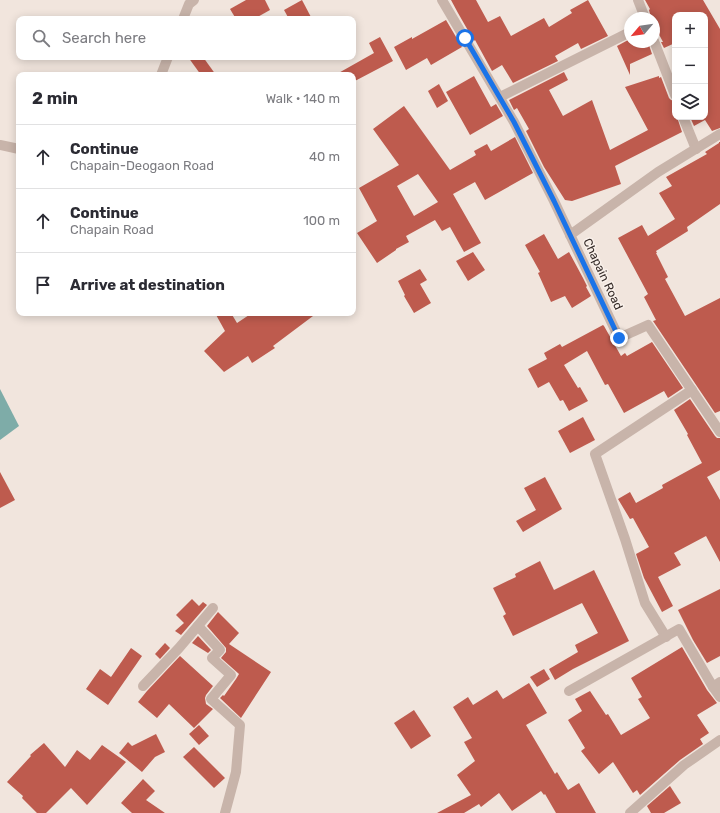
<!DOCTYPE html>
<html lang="en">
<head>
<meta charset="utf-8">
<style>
  body { margin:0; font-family:Rubik,sans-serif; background:#f2f2f3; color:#2b2b33 }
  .controls { position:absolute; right:12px; top:12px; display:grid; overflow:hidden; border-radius:8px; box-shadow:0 2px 10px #0003 }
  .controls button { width:36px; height:36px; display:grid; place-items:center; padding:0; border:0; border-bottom:1px solid #e1e1e2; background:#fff; color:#2b2b33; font:20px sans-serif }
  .compass { position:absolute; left:624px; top:12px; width:36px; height:36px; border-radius:50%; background:#fff; box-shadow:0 2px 10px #0003; rotate:241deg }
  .stop { position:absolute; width:12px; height:12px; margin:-9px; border:3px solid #1a73e8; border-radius:50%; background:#fff }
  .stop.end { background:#1a73e8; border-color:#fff; box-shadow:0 1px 4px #0008 }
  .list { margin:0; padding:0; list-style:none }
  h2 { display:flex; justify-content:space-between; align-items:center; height:52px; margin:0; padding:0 16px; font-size:17px }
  h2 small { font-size:13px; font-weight:400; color:#7c7c81 }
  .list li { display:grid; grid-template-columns:26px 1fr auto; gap:12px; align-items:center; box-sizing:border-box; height:64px; padding:0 16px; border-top:1px solid #e1e1e2 }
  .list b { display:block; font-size:15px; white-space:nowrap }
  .list p { margin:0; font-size:13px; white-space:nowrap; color:#7c7c81 }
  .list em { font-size:13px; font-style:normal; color:#7c7c81 }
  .icon { flex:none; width:22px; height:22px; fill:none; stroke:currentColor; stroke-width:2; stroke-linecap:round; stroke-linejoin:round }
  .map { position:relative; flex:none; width:720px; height:813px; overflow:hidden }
  .search { position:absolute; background:#fff; box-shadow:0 2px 10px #0003; left:16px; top:16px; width:340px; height:44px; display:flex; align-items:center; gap:10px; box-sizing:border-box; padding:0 14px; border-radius:8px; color:#7c7c81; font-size:15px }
  .panel { position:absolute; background:#fff; box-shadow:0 2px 10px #0003; left:16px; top:72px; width:340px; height:244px; border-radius:8px }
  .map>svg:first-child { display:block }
  .water { fill:#7eaca8 }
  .building { fill:#be5b4e; fill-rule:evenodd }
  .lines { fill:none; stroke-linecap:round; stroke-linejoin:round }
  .street { stroke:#c8b4aa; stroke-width:10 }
  .route { stroke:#1a73e8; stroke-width:5 }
  .labels { text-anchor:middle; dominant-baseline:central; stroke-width:3; stroke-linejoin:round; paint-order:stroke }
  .street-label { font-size:12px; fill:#362c29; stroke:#f9f0ea }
</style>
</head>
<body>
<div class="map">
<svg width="720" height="813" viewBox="0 0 720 813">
  <rect width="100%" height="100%" fill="#f1e5dd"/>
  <!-- water -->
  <path class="water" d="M0,389L19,426L0,440Z"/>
  <!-- building -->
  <g class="building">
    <path d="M246,0H265L270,10L254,19H236L230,9Z"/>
    <path d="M302,0L312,19H289L284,10Z"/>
    <path d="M451,0H476L488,22L500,16L511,36L544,18L549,27L572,13L570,10L588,0L608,36L581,49L578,43L555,56L558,61L513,83L502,65L492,71L475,40L474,41L458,13Z"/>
    <path d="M645,0H703L720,29V128L712,131L705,120L694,126L690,117H705V15H675V43L664,48L661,42H663L654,25V18H651L649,10L650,9Z"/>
    <path d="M446,20L462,47L431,65L427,58L406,70L394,47L412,37V39Z"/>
    <path d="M380,37L393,61L353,82V75H335L374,53L369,43Z"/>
    <path d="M630,39V42H648L652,54L630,64V75L617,46Z"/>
    <path d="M188,57H203L216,75H201Z"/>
    <path d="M564,72L568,80L549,90L563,116L592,100L610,150L648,130L625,87L659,76V78L661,77L669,98L671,100L675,101V117H677L682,132L615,166L621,184L572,201L565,200L544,167L526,131L529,129L517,108L514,110L509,100Z"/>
    <path d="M474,76L491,107L496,104L503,116L470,135L446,92Z"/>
    <path d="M439,84L448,101L437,108L428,91Z"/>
    <path d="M404,106L450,170L476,155L474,151L487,144L491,151L515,137L533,173L485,200L475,182L453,194L481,243L464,252L450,227L442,231L435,220L406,236L409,242L396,249V250L377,263L357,233L377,221L359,188L399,165L373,129ZM418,174L438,202L414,216L397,186Z"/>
    <path d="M719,142H720V204L687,227L688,231L656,251L657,253H656L668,277L665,279L685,316L720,298V411L715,413L653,321L656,320L644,297L648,294L618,238L642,225L648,236L675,219L659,193L672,186L666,177L707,154L705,152L719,143Z"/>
    <path d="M544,234L558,259L569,252L583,278L587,286L586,287L591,296L588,298L572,308L565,296L551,302L538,273L540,272L525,245Z"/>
    <path d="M473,252L485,270L468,281L456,261Z"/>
    <path d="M420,269L427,280L420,284L431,303L414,313L404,296L405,295L398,281Z"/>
    <path d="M215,313H231L237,323L252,313H317L273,346L275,348L252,363L248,356L224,372L204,351L225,331Z"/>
    <path d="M603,325L604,326L621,356L625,353L627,356L652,342L683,388L668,398L664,391L624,413L608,384L605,385L587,351L564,365L578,388L580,387L588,401L569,411L563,400L560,401L549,382L538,388L528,369L547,359L544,353L560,344L562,347Z"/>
    <path d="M690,399L715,436L717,438H720V470L707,477L720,500V562L706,536L674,553L681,565L658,577L673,606L662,612L644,578L636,554L649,547L633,518L630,519L618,499L630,492L636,503L663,488L662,485L702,463L687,435L688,434L674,410Z"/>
    <path d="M583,417L595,440L570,453L558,431Z"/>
    <path d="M0,472L15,500L0,508Z"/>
    <path d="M545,477L562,509L523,532L516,521L536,510L524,488Z"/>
    <path d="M540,561L554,590L594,570L629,641L573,669L555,680L549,669L578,652L575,645L598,633L582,603L513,636L503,616L506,614L493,588L516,577L515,574Z"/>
    <path d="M720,589V656L707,663L693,640L678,610Z"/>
    <path d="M192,599L199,606L203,602L207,605L181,635L175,631L184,623L176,615Z"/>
    <path d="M218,612L239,633L229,644L271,672L241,718L220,698L223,695L224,696L236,679L239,674L221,658L226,652V648L207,626Z"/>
    <path d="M198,636L211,650L208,653L192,643Z"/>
    <path d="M165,643L170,648L160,659L155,654Z"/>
    <path d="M682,647L707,690L717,703L697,715L709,733L700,739L703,744L680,760L640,795L637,790L633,793L613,762L599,774L581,751L585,748L568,720L582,711L575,699L590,691L606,715L608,714L621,735L650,718L638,699L642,697L631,678Z"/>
    <path d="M131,648L142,656L108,705L86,689L100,669L111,677Z"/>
    <path d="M180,656L213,686L206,695L205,698L206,704L213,709L194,728L169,704L157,718L138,702L147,691Z"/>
    <path d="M544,669L550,679L537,687L530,677Z"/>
    <path d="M529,683L547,713L526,725L555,774L557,772L568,790L579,783L596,813H556L545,794L544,795L541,791L512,811L499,793L481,807L479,804L464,813H437L471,795L457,775L475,761L464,742L472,738L453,707L468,697L473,705L497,690L503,699Z"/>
    <path d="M414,710L431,736L411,749L394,723Z"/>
    <path d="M199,725L209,736L199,745L189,734Z"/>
    <path d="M156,734L165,752L155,757L142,772L119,753L128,742L132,746Z"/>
    <path d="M44,743L65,767L77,750L90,760L102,745L126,762L87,805L71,788L46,813H37L22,798L23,796L7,782L31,756L30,755Z"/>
    <path d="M194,747L225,778L214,788L183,757Z"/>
    <path d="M143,779L155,791L146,800L165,813H132L121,803Z"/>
    <path d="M670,786L681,803L664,813H651L647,806Z"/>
  </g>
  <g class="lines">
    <!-- street -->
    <g class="street">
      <path d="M442,0L514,122L554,201L619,338L648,325L720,432"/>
      <path d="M638,0L645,18"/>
      <path d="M183,19L189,4L194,0"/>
      <path d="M654,41L675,95"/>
      <path d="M161,75L168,57"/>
      <path d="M500,97L630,32"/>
      <path d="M683,117L696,149"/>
      <path d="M0,145L19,149"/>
      <path d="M570,235L658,172L720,134"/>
      <path d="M198,626L220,650L212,658L231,675L211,699L240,725L236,772L225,813"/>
      <path d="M666,637L645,603L625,539L595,454L692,390"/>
      <path d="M143,686L179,648L213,608"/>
      <path d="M713,687L720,697"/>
      <path d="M569,691L679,629L713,687L720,682"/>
      <path d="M630,813L684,765L720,740"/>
    </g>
  </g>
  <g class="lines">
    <!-- route -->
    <path class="route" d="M465,38L514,122L554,201L619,338"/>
  </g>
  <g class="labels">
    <!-- street labels -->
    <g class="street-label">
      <text transform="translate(603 274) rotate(65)">Chapain Road</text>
    </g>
  </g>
</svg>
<div class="controls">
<button>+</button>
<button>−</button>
<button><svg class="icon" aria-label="layers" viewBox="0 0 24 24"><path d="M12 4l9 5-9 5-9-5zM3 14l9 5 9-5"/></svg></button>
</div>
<svg class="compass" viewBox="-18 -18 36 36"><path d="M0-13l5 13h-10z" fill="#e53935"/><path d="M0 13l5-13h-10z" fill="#7c7c81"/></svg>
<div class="stop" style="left:465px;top:38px"></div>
<div class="stop end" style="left:619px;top:338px"></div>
<div class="search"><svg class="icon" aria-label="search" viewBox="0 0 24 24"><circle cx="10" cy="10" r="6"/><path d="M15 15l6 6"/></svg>Search here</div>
<section class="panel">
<h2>2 min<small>Walk · 140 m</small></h2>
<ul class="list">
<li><svg class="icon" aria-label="ahead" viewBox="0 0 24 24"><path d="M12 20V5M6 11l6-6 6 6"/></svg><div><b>Continue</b><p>Chapain-Deogaon Road</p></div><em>40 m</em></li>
<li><svg class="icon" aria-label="ahead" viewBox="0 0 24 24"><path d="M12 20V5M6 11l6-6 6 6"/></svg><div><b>Continue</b><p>Chapain Road</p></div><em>100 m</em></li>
<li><svg class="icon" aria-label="arrive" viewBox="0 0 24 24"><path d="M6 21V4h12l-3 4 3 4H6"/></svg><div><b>Arrive at destination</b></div></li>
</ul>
</section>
</div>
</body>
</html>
